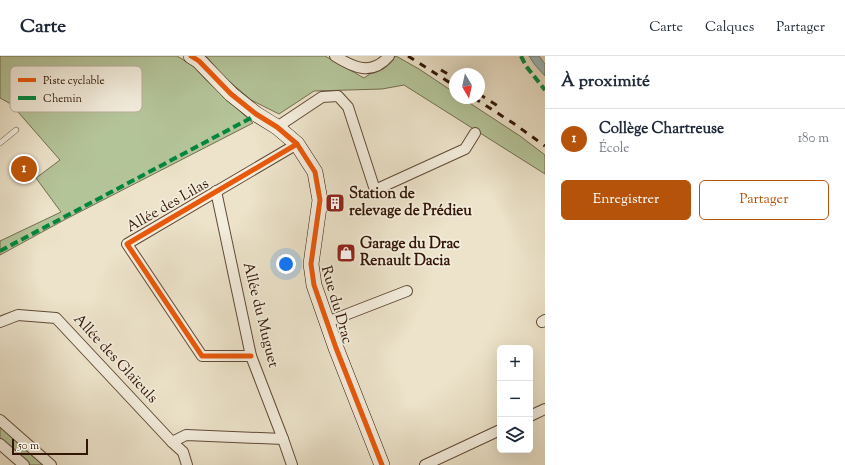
<!DOCTYPE html>
<html lang="fr">
<head>
<meta charset="utf-8">
<style>
  body { margin:0; font-family:"Sorts Mill Goudy",serif; background:#f2f2f3; color:#1f2937 }
  .controls { position:absolute; right:12px; bottom:12px; display:grid; overflow:hidden; border-radius:6px; box-shadow:0 4px 16px #0002 }
  .controls button { width:36px; height:36px; display:grid; place-items:center; padding:0; border:0; border-bottom:1px solid #e0e1e3; background:#fff; color:#1f2937; font:20px sans-serif }
  .compass { position:absolute; left:449px; top:12px; width:36px; height:36px; border-radius:50%; background:#fff; box-shadow:0 4px 16px #0002; rotate:171deg }
  .scale { position:absolute; left:12px; bottom:10px; width:76px; box-sizing:border-box; padding-left:4px; border:2px solid #331605; border-top:0; font-size:11px; line-height:14px; white-space:nowrap; color:#331605; -webkit-text-stroke:3px #f3eddd; paint-order:stroke }
  .you { position:absolute; left:286px; top:208px; width:14px; height:14px; margin:-10px; border:3px solid #fff; border-radius:50%; background:#1a73e8; box-shadow:0 0 0 6px #1a73e833 }
  .badge { display:grid; place-items:center; width:26px; height:26px; border-radius:50%; background:#b45309; color:#fff; font-size:13px; font-weight:700 }
  .pin { position:absolute; translate:-50% -50%; border:2px solid #fff; box-shadow:0 1px 4px #0006 }
  .list { margin:0; padding:0; list-style:none }
  h2 { display:flex; justify-content:space-between; align-items:center; height:52px; margin:0; padding:0 16px; font-size:17px }
  h2 small { font-size:13px; font-weight:400; color:#747a83 }
  .list li { display:grid; grid-template-columns:26px 1fr auto; gap:12px; align-items:center; box-sizing:border-box; height:60px; padding:0 16px; border-top:1px solid #e0e1e3 }
  .list b { display:block; font-size:15px; white-space:nowrap }
  .list p { margin:0; font-size:13px; white-space:nowrap; color:#747a83 }
  .list em { font-size:13px; font-style:normal; color:#747a83 }
  .actions { display:flex; gap:8px; padding:12px 16px }
  .actions a { flex:1; padding:9px 0; border:1px solid #b45309; border-radius:6px; text-align:center; font-size:14px; color:#b45309 }
  .actions .main { background:#b45309; color:#fff }
  .icon { flex:none; width:22px; height:22px; fill:none; stroke:currentColor; stroke-width:2; stroke-linecap:round; stroke-linejoin:round }
  .map { position:relative; flex:none; width:545px; height:409px; overflow:hidden }
  header { display:flex; align-items:center; gap:24px; box-sizing:border-box; height:56px; padding:0 20px; background:#fff; border-bottom:1px solid #e0e1e3 }
  header strong { font-size:19px }
  nav { display:flex; gap:22px; margin-inline-start:auto; font-size:14px }
  main { display:flex }
  aside { flex:1; background:#fff }
  .map>svg:first-child { display:block }
  .green { fill:#b4c499; stroke:#746d4f }
  .water { fill:#9cbcc0; stroke:#727a75 }
  .lines { fill:none; stroke-linecap:round; stroke-linejoin:round }
  .lane-casing { stroke:#614936; stroke-width:6 }
  .street-casing { stroke:#614936; stroke-width:12 }
  .secondary-casing { stroke:#331605; stroke-width:16 }
  .lane { stroke:#f3eddd; stroke-width:5 }
  .street { stroke:#f3eddd; stroke-width:10 }
  .secondary { stroke:#f3eddd; stroke-width:15 }
  .rail { stroke:#331605; stroke-width:3; stroke-dasharray:7 7; stroke-linecap:butt }
  .quiet { stroke:#00873e; stroke-width:4; stroke-dasharray:8 4; stroke-linecap:butt }
  .cycleway-casing { stroke:#f3eddd; stroke-width:8 }
  .cycleway { stroke:#e8590c; stroke-width:5 }
  .labels { text-anchor:middle; dominant-baseline:central; stroke-width:3.5; stroke-linejoin:round; paint-order:stroke }
  .poi-label { font-size:15px; font-weight:bold; fill:#331605; stroke:#f3eddd; text-anchor:start }
  .street-label { font-size:15px; fill:#331605; stroke:#f3eddd }
  .key { fill:#f3eddd; stroke:#b9ac9c; stroke-width:1 }
  .key-label { font-size:11px; fill:#331605 }
</style>
</head>
<body>
<header>
<strong>Carte</strong>
<nav><a>Carte</a><a>Calques</a><a>Partager</a></nav>
</header>
<main>
<div class="map">
<svg width="545" height="409" viewBox="0 0 545 409">
  <rect width="100%" height="100%" fill="#ece3ca"/>
  <filter id="stains"><feTurbulence type="fractalNoise" baseFrequency=".005" numOctaves="4"/><feColorMatrix values="0 0 0 0 .2 0 0 0 0 .09 0 0 0 0 .02 0 0 0 .5 -.17"/></filter>
  <radialGradient id="worn" r=".72"><stop offset=".6" stop-color="#630" stop-opacity="0"/><stop offset="1" stop-color="#630" stop-opacity=".3"/></radialGradient>
  <!-- green -->
  <g class="green">
    <path d="M0,0H177L192,9L206,24L253,67L66,163L0,199V185L61,156L36,122L60,104L11,48L0,42Z"/>
    <path d="M205,0H325L364,22L396,0L419,13L455,37V42H462L520,80L545,99V118L404,29L382,33L314,35L279,58L251,44L222,19L208,2Z"/>
    <path d="M0,364L51,409H24L0,388Z"/>
  </g>
  <!-- water -->
  <path class="water" d="M529,0H539L545,8V20L535,9Z"/>
  <g class="lines">
    <!-- lane casing -->
    <g class="lane-casing">
      <path id="lane" d="M0,87L16,74"/>
    </g>
    <!-- street casing -->
    <g class="street-casing">
      <g id="street">
        <path d="M335,0C354,12 372,20 389,0"/>
        <path d="M277,71L322,41L338,40L348,51L375,134L465,93L475,77"/>
        <path d="M216,135L251,300L283,383L292,409"/>
        <path d="M0,266L18,259L56,262L172,386L183,396L187,409"/>
        <path d="M327,266L407,235"/>
        <path d="M542,266L545,264"/>
        <path d="M251,300H202L127,188L297,88"/>
        <path d="M530,360L545,353"/>
        <path d="M0,364L51,409"/>
        <path d="M172,386L186,379L283,383"/>
        <path d="M0,388L24,409"/>
        <path d="M425,409L500,374"/>
      </g>
    </g>
    <!-- secondary casing -->
    <g class="secondary-casing">
      <path id="secondary" d="M191,0L199,5L231,38L256,58L277,71L297,88L315,116L320,144L311,208L314,229L336,292L382,409"/>
    </g>
    <!-- lane -->
    <use href="#lane" class="lane"/>
    <!-- street -->
    <use href="#street" class="street"/>
    <!-- secondary -->
    <use href="#secondary" class="secondary"/>
    <!-- rail -->
    <g class="rail">
      <path d="M408,0L455,30"/>
      <path d="M441,14L455,22"/>
      <path d="M479,38L498,50"/>
      <path d="M474,42L513,67L545,90"/>
    </g>
    <!-- quiet -->
    <g class="quiet">
      <path d="M521,0L526,10L545,34"/>
      <path d="M0,195L249,63L256,58"/>
    </g>
    <!-- cycleway casing -->
    <g class="cycleway-casing">
      <g id="cycleway">
        <path d="M191,0L199,5L231,38L256,58L277,71L297,88L315,116L320,144L311,208L314,229L336,292L382,409"/>
        <path d="M251,300H202L127,188L297,88"/>
      </g>
    </g>
    <!-- cycleway -->
    <use href="#cycleway" class="cycleway"/>
  </g>
  <!-- icons -->
  <defs>
    <g id="building-square" transform="scale(1)"><rect x="-9" y="-9" width="18" height="18" rx="4" fill="#8f2418" stroke="#f3eddd"/><path d="M-4-6H4V6H1V3H-1V6H-4ZM-2.5-4.3h1.7v1.8h-1.7ZM.8-4.3h1.7v1.8H.8ZM-2.5-1h1.7V.8h-1.7ZM.8-1h1.7V.8H.8Z" fill="#fff"/></g>
    <g id="shop-square" transform="scale(1)"><rect x="-9" y="-9" width="18" height="18" rx="4" fill="#8f2418" stroke="#f3eddd"/><path d="M-5-2.5h2.3a2.7 3.5 0 0 1 5.4 0H5L5.5 6h-11ZM-1.5-2.5h3a1.5 2.3 0 0 0-3 0Z" fill="#fff"/></g>
  </defs>
  <g fill-rule="evenodd">
    <use href="#building-square" x="335" y="147"/>
    <use href="#shop-square" x="346" y="197"/>
  </g>
  <g class="labels">
    <!-- poi labels -->
    <g class="poi-label">
      <text x="349" y="138">Station de<tspan x="349" dy="17">relevage de Prédieu</tspan></text>
      <text x="360" y="188">Garage du Drac<tspan x="360" dy="17">Renault Dacia</tspan></text>
    </g>
    <!-- street labels -->
    <g class="street-label">
      <text transform="translate(168 150) rotate(-30)">Allée des Lilas</text>
      <text transform="translate(336 249) rotate(74)">Rue du Drac</text>
      <text transform="translate(260 259) rotate(76)">Allée du Muguet</text>
      <text transform="translate(115 303) rotate(47)">Allée des Glaïeuls</text>
    </g>
  </g>
  <!-- legend -->
  <rect x="10" y="10" width="132" height="46" rx="6" class="key"/>
  <rect x="18" y="22" width="18" height="4" fill="#e8590c"/>
  <rect x="18" y="40" width="18" height="4" fill="#00873e"/>
  <g class="key-label">
    <text x="43" y="28">Piste cyclable</text>
    <text x="43" y="46">Chemin</text>
  </g>
  <rect width="100%" height="100%" filter="url(#stains)"/>
  <rect width="100%" height="100%" fill="url(#worn)"/>
</svg>
<div class="controls">
<button>+</button>
<button>−</button>
<button><svg class="icon" aria-label="layers" viewBox="0 0 24 24"><path d="M12 4l9 5-9 5-9-5zM3 14l9 5 9-5"/></svg></button>
</div>
<svg class="compass" viewBox="-18 -18 36 36"><path d="M0-13l5 13h-10z" fill="#e53935"/><path d="M0 13l5-13h-10z" fill="#747a83"/></svg>
<div class="scale">50 m</div>
<div class="you"></div>
<div class="pin badge" style="left:24px;top:113px">1</div>
</div>
<aside>
<h2>À proximité<small></small></h2>
<ul class="list">
<li><span class="badge">1</span><div><b>Collège Chartreuse</b><p>École</p></div><em>180 m</em></li>
</ul>
<div class="actions"><a class="main">Enregistrer</a><a>Partager</a></div>
</aside>
</main>
</body>
</html>
